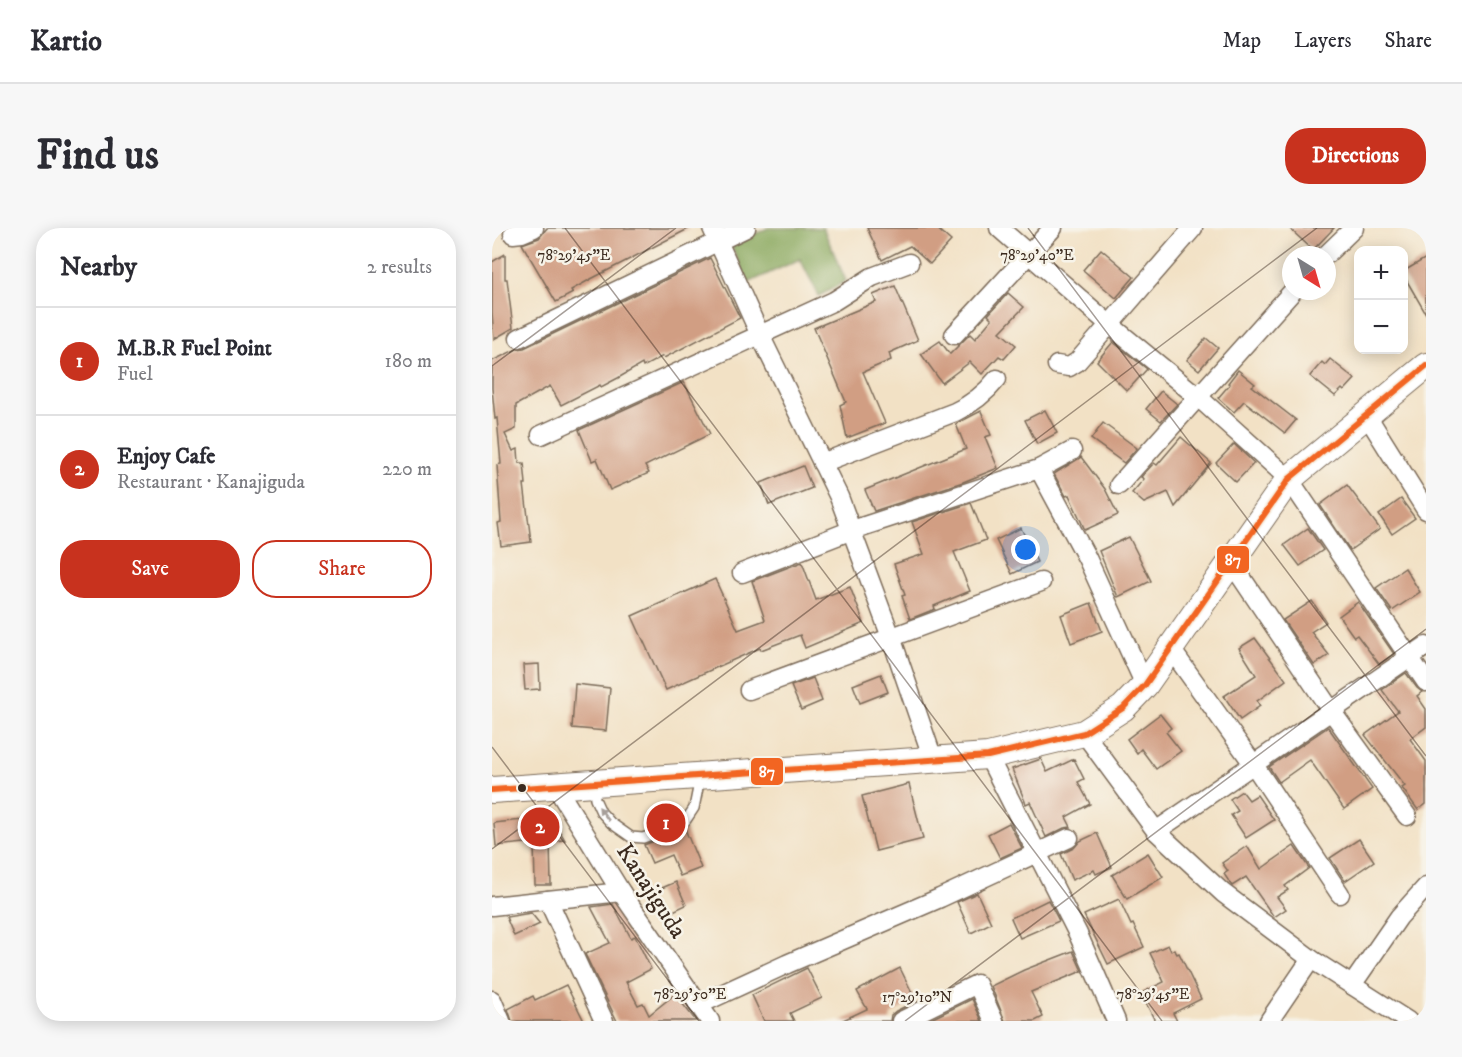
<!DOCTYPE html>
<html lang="en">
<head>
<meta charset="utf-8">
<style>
  body { margin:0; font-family:"IM FELL DW Pica",serif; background:#f7f7f7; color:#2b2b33 }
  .controls { position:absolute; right:18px; top:18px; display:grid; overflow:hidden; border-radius:12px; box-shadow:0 3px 15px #0003 }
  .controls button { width:54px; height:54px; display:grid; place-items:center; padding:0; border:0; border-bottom:2px solid #e1e1e2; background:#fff; color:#2b2b33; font:30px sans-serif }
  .compass { position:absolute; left:790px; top:18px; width:54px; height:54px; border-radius:50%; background:#fff; box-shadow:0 3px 15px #0003; rotate:143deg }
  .you { position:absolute; left:534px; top:322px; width:21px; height:21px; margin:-15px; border:4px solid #fff; border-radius:50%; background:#1a73e8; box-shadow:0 0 0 9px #1a73e833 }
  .badge { display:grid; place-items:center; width:39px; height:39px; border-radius:50%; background:#c8321e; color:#fff; font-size:20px; font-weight:700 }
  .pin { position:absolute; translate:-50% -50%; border:3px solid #fff; box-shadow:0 2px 6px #0006 }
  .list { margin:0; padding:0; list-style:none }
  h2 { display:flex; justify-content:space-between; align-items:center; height:78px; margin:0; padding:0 24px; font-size:26px }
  h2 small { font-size:20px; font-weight:400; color:#7c7c81 }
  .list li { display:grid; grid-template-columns:39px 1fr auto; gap:18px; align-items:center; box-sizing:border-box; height:108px; padding:0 24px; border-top:2px solid #e1e1e2 }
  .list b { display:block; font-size:22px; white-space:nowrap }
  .list p { margin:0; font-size:20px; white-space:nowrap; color:#7c7c81 }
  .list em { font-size:20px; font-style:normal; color:#7c7c81 }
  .actions { display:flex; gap:12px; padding:18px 24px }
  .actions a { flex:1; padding:14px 0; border:2px solid #c8321e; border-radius:24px; text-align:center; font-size:21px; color:#c8321e }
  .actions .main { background:#c8321e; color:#fff }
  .map { position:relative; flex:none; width:934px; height:793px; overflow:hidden; border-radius:24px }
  header { display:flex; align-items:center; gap:36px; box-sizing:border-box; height:84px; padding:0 30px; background:#fff; border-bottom:2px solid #e1e1e2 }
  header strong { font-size:28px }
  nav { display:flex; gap:33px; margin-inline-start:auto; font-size:21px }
  .intro { display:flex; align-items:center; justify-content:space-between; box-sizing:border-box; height:144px; padding:0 36px }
  h1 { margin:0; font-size:42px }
  .button { padding:15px 27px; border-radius:24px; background:#c8321e; color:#fff; font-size:21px; font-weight:700 }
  main { display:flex; gap:36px; padding:0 36px }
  aside { flex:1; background:#fff; border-radius:24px; box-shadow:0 3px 15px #0003 }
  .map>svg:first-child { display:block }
  .forest { fill:#86a65a; stroke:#60683c; stroke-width:1.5 }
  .building { fill:#d19e83 }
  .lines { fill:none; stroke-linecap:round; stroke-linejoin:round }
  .lane-casing { stroke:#7b6a58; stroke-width:12 }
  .street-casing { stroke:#7b6a58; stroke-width:21 }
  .secondary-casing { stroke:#7b6a58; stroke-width:28 }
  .lane { stroke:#fff; stroke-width:9 }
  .street { stroke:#fff; stroke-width:18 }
  .secondary { stroke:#fff; stroke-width:26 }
  .bus-1-casing { stroke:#f7f3e8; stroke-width:10 }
  .bus-1 { stroke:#f26522; stroke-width:6 }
  .oneway { fill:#a79f9a }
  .ticks { fill:none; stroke:#3b2a1e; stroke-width:1.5; stroke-opacity:0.45 }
  .bus-dot { fill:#3b2a1e; stroke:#f7f3e8; stroke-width:2 }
  .labels { text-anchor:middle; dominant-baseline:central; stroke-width:5; stroke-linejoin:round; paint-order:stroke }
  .street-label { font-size:24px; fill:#3b2a1e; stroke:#f7f3e8 }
  .ticks-label { font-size:15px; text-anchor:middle; fill:#3b2a1e; stroke:#f7f3e8; stroke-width:5; stroke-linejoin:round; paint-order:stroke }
  .line-badge { stroke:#f7f3e8; stroke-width:2 }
  .badge-label { font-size:16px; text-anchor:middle; font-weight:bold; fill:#fff }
</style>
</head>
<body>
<header>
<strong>Kartio</strong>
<nav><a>Map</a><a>Layers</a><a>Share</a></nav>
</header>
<div class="intro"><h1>Find us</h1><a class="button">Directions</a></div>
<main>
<aside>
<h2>Nearby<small>2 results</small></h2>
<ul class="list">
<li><span class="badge">1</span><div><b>M.B.R Fuel Point</b><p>Fuel</p></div><em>180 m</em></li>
<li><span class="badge">2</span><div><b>Enjoy Cafe</b><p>Restaurant · Kanajiguda</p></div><em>220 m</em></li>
</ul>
<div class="actions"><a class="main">Save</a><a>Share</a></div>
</aside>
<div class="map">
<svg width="934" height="793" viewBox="0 0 934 793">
  <rect width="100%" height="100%" fill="#f7f3e8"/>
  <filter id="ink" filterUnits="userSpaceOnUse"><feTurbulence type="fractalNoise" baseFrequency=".0167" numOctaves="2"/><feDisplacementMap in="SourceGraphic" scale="12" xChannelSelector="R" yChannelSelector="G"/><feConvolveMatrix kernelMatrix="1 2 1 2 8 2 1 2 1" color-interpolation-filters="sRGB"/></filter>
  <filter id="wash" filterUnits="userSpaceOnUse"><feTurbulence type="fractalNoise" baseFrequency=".008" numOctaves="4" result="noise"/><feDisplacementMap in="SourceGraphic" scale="24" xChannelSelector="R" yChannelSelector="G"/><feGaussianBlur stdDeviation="1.35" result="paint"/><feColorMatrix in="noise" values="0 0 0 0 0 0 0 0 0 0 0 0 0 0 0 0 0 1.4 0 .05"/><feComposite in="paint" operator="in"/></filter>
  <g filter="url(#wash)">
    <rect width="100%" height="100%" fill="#f2e1c5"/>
    <!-- forest -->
    <path class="forest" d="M276,0H331L354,53L327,68L308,31L256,55L239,17Z"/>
    <g id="blocks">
      <!-- building -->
      <g class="building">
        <path d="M55,0H198L99,51L79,62L81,65L64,74L30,16L47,10Z"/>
        <path d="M375,0H444L459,13L438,36L418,18L390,32Z"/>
        <path d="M797,0H842L821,22Z"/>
        <path d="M609,21L642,49L624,70L591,42Z"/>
        <path d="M13,26V51H15L21,100L2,111L0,84V34Z"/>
        <path d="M218,30L248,90L172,130L171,128L151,139L150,136L126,150L109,159L108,157L69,177L58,158L24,177V201L13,206L21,223L26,221L27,235H32L34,256H32L39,314L9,318L6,295L9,294L5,237L9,236L5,190L3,191L0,160V133L25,121L32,120Z"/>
        <path d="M934,30V86L912,48V43Z"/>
        <path d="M403,58L426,112L397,125L399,132L371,144L393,195L355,210L348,177L354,174L322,100L384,74L381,67Z"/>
        <path d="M516,65L532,79L508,104L524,117L512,131L507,128L490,146L478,134L450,155L429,126L448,113L458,126L478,106L483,111L500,91L496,87Z"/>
        <path d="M714,110L726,120L707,142L695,132Z"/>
        <path d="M621,114L655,141L635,163L605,133Z"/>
        <path d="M838,131L863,151L852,163L850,161L843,168L818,148L830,134L833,137Z"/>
        <path d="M746,142L763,156L760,158L804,192L793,205L752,173L742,184L726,170L738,156L736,155Z"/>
        <path d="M192,154L218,206L153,238L157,245L118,262L105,231L100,233L87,202Z"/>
        <path d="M669,163L685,176L669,193L654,181Z"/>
        <path d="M553,182L565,205L545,216L533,192Z"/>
        <path d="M489,183L499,207L493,209L506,240L471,254L382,283L373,262L474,221L464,196Z"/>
        <path d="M611,195L645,220L632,235L599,211Z"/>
        <path d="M689,209L719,235L683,279L676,264L652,275L640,265L652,251L649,249L662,235L665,237Z"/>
        <path d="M742,216L762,235L744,254L724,235Z"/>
        <path d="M589,229L613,261L626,287L593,302L577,267L574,268L562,246Z"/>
        <path d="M311,238L320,260L277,277L269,255Z"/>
        <path d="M855,257L888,301L858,322L828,277Z"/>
        <path d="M909,271L923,290L900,306L887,287Z"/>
        <path d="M479,275L494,312L462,324L478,363L442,378L443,381L418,391L410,368L413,367L402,336L432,326L420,294Z"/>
        <path d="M529,300L545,334L520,346L504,312Z"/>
        <path d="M816,300L831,322L808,338L792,317Z"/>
        <path d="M637,309L659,353L626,369L607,323Z"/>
        <path d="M310,334L324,372L358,359L372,395L313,420L308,407L269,422L268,420L174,462L140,388L223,351L246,402L273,392L260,353Z"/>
        <path d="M913,340L928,364L900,383L884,360Z"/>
        <path d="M820,373L834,394L819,404L837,427L822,437L791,392Z"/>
        <path d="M866,374L902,426L887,436L865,407L862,409L847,388Z"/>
        <path d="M599,375L610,403L579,415L569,387Z"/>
        <path d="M763,410L794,452L765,473L768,478L748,492L732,468L764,447L747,420Z"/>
        <path d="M47,436L48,461L33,462L31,437Z"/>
        <path d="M914,445L925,460L930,464L925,468L934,481V499L918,511L934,533V576L926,582L910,560L913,558L873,507L906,483L890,462Z"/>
        <path d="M389,446L396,464L368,475L361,457Z"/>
        <path d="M321,450L330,473L309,482L299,458Z"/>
        <path d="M83,456L118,460L114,503L80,500Z"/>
        <path d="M668,486L679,500L674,504L689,523L664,541L649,521L645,525L635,511Z"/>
        <path d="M836,499L880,561L852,581L818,532L787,554L777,539Z"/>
        <path d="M549,531L555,544L582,531L592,551L586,554L598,576L574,589L579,599L572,600L554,609L538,574L534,576L520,541Z"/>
        <path d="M417,556L431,611L384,623L370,568Z"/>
        <path d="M750,563L757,572L765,567L782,592L754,610L739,587L746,583L738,571Z"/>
        <path d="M59,589L73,612L58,613L59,657H43L42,614L4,618L2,595Z"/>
        <path d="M517,595L530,620L508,630L496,606Z"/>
        <path d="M193,601L209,640L188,648L179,627L160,635L152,617Z"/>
        <path d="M605,605L620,639L604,646L602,642L580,652L569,626L582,620L588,613Z"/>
        <path d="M867,611L882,633L853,653L838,630Z"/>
        <path d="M755,618L769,641L802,618L817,640L793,658L796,662L785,669L794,681L782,689L754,649L740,658L732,646L736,643L730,635Z"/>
        <path d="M656,625L671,649L635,671L620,647Z"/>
        <path d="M184,654L194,677L175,686L165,662Z"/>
        <path d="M485,665L499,695L479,705L465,674Z"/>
        <path d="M627,671L639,697L641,696L652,719L616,736L592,687Z"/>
        <path d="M556,672L567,693L528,710L519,690Z"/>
        <path d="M121,676L139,710L143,708L159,741L134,754L146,777L151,775L157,787L183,766L204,793H125L93,726L118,715L99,679Z"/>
        <path d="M39,685L48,696L22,708L14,689Z"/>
        <path d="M676,717L679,723L682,721L685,726L687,725L709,771L681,785L685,793H663L649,765L672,754L658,725Z"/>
        <path d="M581,723L590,743L539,764L551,789L543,793H513L499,758L532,742Z"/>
        <path d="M315,740L330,770L298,785L302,793H272L260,767Z"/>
        <path d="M408,740L424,773L404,783L399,787L398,793H349L375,781L365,763Z"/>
        <path d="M74,757L92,793H20L16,781L41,768L43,772Z"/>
        <path d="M480,771L490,793H435Z"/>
      </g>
    </g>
  </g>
  <g filter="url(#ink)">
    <use href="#blocks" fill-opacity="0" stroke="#7b6a58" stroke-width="1.5"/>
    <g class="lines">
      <!-- lane casing -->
      <g class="lane-casing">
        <path id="lane" d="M102,556L103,571L109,584L119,595L139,609L151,610L187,597L194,592L202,580L208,550"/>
      </g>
      <!-- street casing -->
      <g class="street-casing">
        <g id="street">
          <path d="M220,0L268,107L347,269L399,409L441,531"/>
          <path d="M507,0L618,97L706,169L797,251L934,454"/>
          <path d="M21,6L30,5L42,0"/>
          <path d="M834,27L862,0"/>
          <path d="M462,107L561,0"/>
          <path d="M27,110L254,0"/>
          <path d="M565,137L577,139L585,134L701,0"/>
          <path d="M874,186L934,282"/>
          <path d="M49,207L342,73L380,49L417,35"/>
          <path d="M330,235L463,184C480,176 493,166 505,151"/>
          <path d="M547,241L595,330L653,457"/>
          <path d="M627,257L801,63"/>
          <path d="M739,334L840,484L915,588"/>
          <path d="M250,345L360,302L547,241L580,223"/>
          <path d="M679,421L762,537L848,666"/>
          <path d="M257,462L549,354"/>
          <path d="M592,505L664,603L731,665L819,731L916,793"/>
          <path d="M496,528L586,706L624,793"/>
          <path d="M63,557L129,664L218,793"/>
          <path d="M664,603L934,418"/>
          <path d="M56,672L112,793"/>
          <path d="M0,678L129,664"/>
          <path d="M860,757L907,689L934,659"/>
          <path d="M0,772L9,793"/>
          <path d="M206,777L295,736L448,670L577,610"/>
          <path d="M409,793L485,756L502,793"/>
          <path d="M777,793L819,731"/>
        </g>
      </g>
      <!-- secondary casing -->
      <g class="secondary-casing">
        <path id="secondary" d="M0,562L496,528L592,505L631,480L653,457L797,251L934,138"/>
      </g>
      <!-- lane -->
      <use href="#lane" class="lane"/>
      <!-- street -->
      <use href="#street" class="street"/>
      <!-- secondary -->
      <use href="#secondary" class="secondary"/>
      <!-- bus-1 casing -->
      <g class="bus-1-casing">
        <path id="bus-1" d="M0,562L496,528L592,505L631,480L653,457L797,251L934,138"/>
      </g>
      <!-- bus-1 -->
      <use href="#bus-1" class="bus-1"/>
    </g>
    <!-- one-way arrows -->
    <defs><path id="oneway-solid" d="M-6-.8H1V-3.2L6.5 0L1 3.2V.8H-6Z" transform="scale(1.5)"/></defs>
    <use class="oneway" href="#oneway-solid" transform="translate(112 586) rotate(-126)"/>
  </g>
  <!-- ticks -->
  <path class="ticks" d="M73,0L670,793M536,0L934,528M0,138L184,0M0,519L207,793M0,621L825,0M413,793L934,401"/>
  <!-- markers -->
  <circle class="bus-dot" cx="30" cy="560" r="5"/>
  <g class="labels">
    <!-- street labels -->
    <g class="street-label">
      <text transform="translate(159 663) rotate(57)">Kanajiguda</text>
    </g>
  </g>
  <g class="ticks-label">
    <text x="82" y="32">78°29'45"E</text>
    <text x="545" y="32">78°29'40"E</text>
    <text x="198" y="771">78°29'50"E</text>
    <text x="661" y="771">78°29'45"E</text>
    <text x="425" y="774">17°29'10"N</text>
  </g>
  <g class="line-badge">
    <rect x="724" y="317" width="34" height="29" rx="6" fill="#f26522"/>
    <rect x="258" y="529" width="34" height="29" rx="6" fill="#f26522"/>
  </g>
  <g class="badge-label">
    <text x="741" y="337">87</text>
    <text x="275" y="549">87</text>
  </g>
</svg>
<div class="controls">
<button>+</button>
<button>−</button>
</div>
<svg class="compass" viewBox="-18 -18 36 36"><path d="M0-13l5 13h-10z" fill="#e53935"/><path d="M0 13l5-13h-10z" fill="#7c7c81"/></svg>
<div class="you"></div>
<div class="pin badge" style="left:174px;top:595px">1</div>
<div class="pin badge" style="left:48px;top:599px">2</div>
</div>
</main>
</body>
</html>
